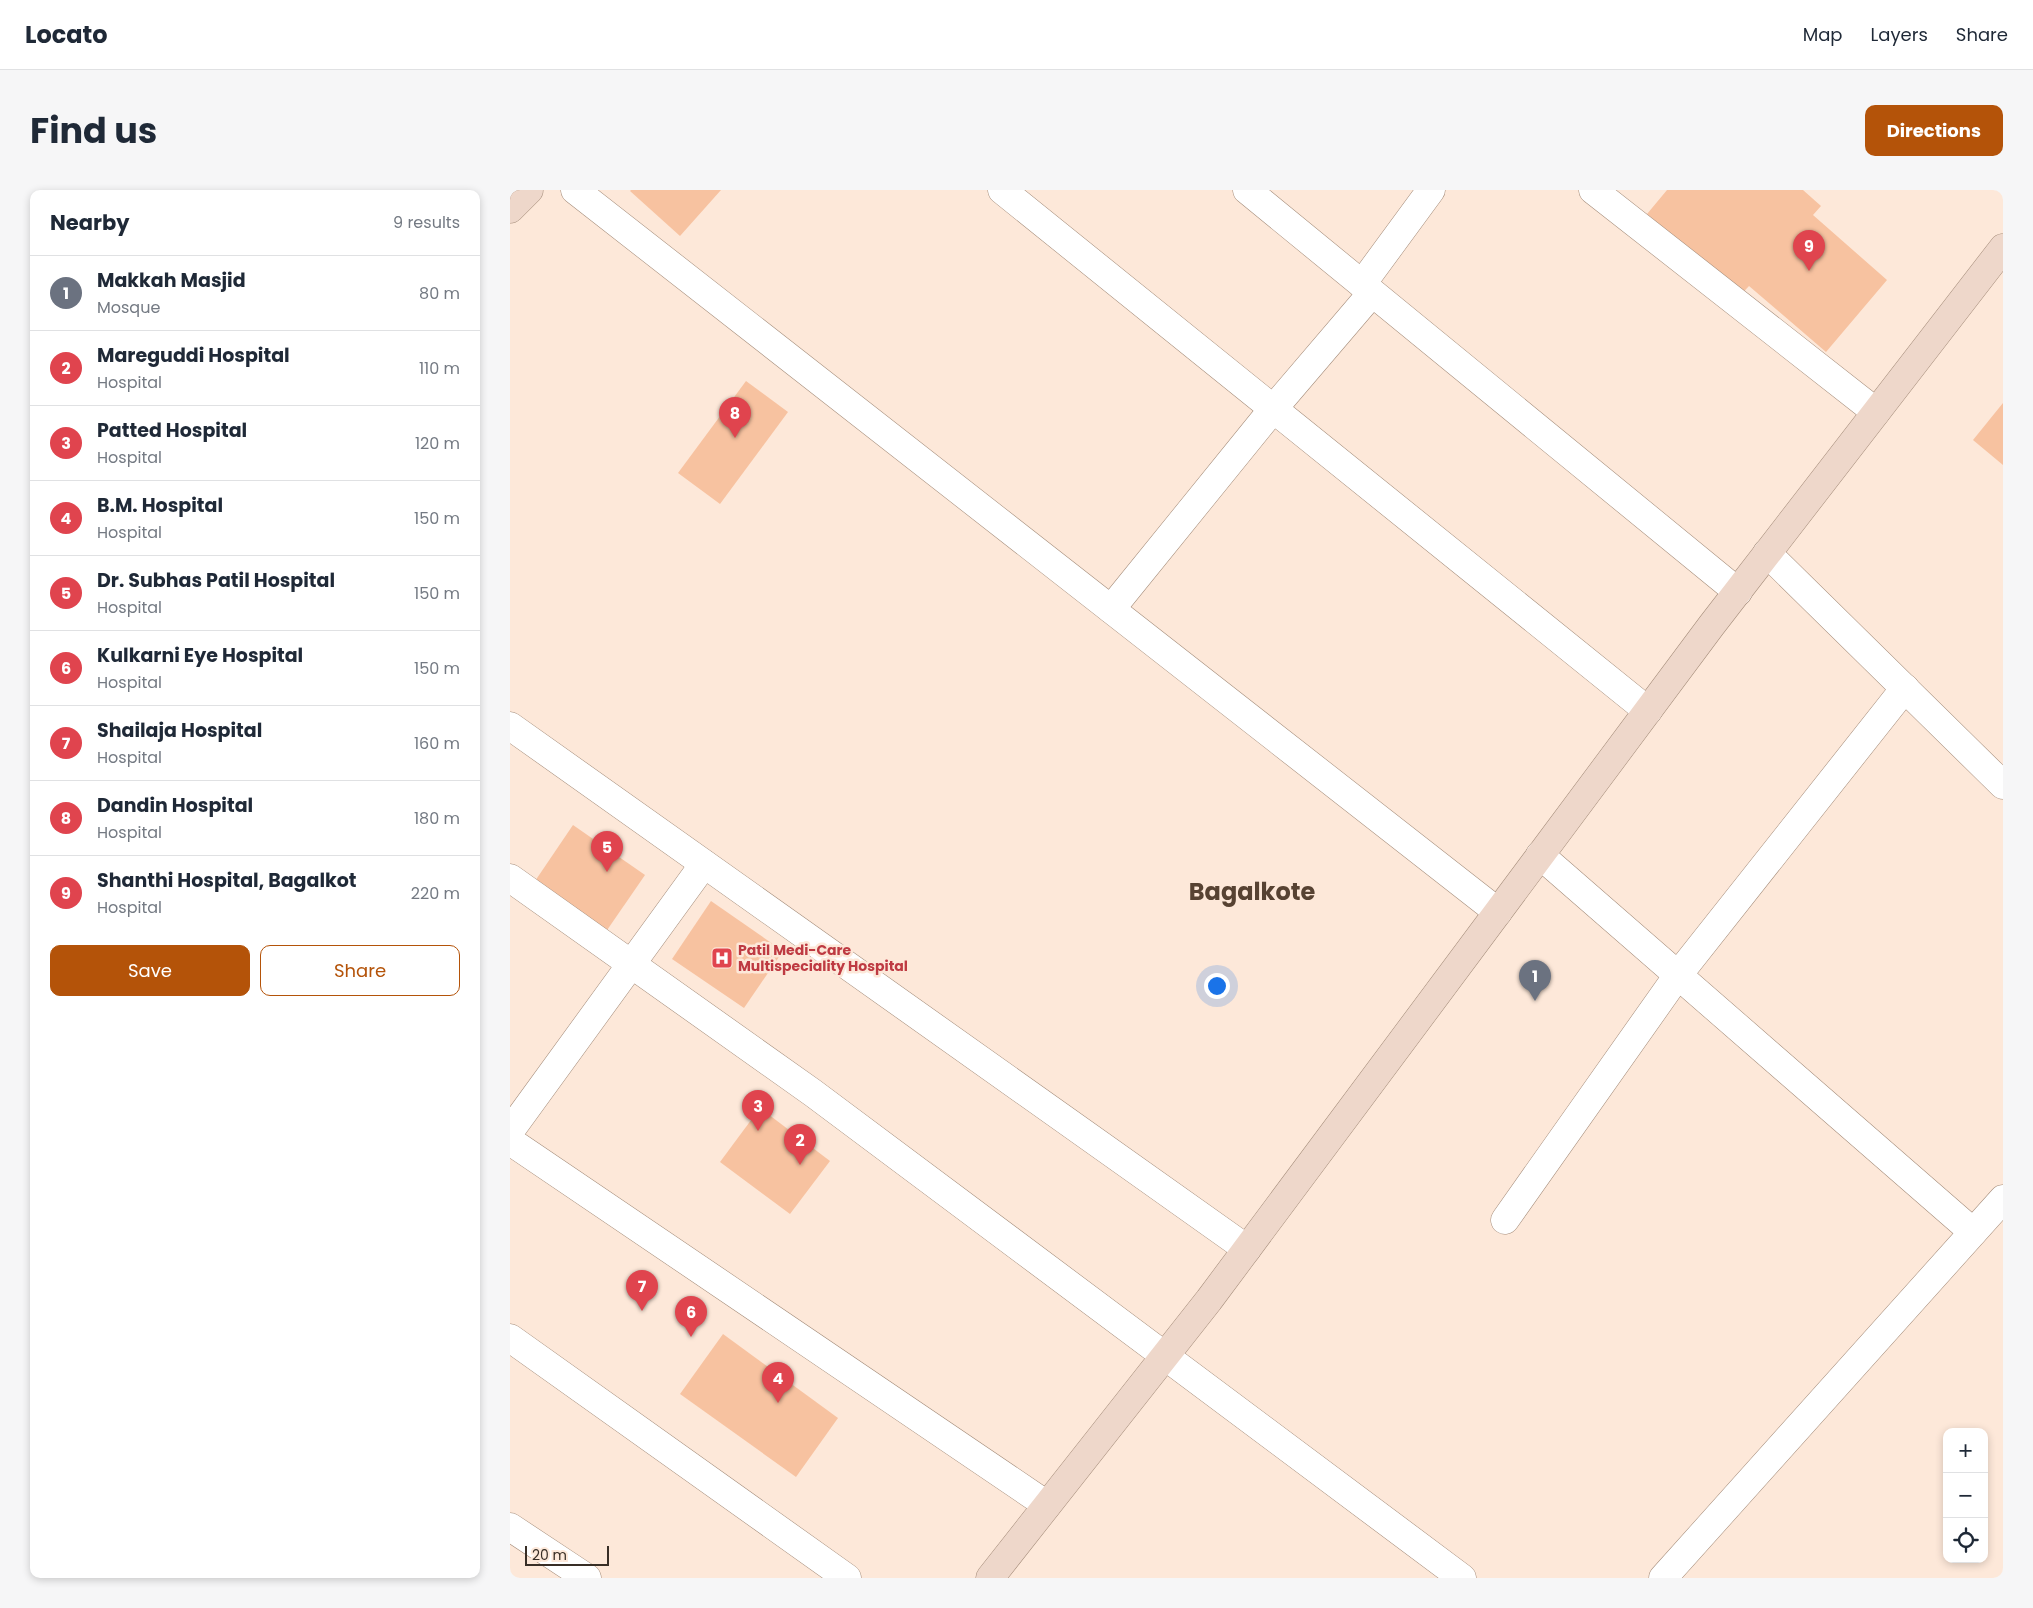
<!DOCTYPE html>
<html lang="en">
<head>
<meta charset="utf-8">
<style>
  body { margin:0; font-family:Poppins,sans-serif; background:#f6f6f7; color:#1f2937 }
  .controls { position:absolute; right:15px; bottom:15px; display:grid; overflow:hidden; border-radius:10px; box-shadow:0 2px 8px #0003 }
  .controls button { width:45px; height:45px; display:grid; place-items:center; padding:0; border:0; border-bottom:1px solid #e0e1e3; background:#fff; color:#1f2937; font:25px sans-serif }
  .scale { position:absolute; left:15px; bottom:12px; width:84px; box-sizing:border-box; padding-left:5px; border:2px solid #382e26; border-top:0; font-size:14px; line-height:18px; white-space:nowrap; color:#382e26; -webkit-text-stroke:4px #fde8d9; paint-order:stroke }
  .you { position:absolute; left:706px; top:795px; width:18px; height:18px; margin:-12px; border:4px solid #fff; border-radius:50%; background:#1a73e8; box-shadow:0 0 0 8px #1a73e833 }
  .badge { display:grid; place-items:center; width:32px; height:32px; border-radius:50%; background:#b45309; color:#fff; font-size:16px; font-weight:700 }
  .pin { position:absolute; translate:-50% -41px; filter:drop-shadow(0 1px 2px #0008) }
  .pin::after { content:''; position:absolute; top:26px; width:18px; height:15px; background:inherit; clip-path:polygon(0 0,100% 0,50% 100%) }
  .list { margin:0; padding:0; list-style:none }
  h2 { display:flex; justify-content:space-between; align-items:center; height:65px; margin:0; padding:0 20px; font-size:21px }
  h2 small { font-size:16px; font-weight:400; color:#747a83 }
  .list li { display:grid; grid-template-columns:32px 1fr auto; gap:15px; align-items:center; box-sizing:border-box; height:75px; padding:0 20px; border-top:1px solid #e0e1e3 }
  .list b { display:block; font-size:19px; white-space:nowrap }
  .list p { margin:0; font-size:16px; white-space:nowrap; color:#747a83 }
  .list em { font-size:16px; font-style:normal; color:#747a83 }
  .actions { display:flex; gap:10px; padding:15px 20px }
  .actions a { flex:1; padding:11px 0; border:1px solid #b45309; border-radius:10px; text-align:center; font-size:18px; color:#b45309 }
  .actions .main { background:#b45309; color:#fff }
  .icon { flex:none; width:28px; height:28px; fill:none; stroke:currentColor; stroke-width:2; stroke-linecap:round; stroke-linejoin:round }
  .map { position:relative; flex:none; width:1493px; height:1388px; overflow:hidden; border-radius:10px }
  header { display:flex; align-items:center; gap:30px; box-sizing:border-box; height:70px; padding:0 25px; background:#fff; border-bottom:1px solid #e0e1e3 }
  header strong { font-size:24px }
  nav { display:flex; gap:28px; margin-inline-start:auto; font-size:18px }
  .intro { display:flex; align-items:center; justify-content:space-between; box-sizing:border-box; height:120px; padding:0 30px }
  h1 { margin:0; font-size:35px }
  .button { padding:12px 22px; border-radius:10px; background:#b45309; color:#fff; font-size:18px; font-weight:700 }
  main { display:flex; gap:30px; padding:0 30px }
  aside { flex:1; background:#fff; border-radius:10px; box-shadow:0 2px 8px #0003 }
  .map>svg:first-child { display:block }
  .building { fill:#f7c2a0 }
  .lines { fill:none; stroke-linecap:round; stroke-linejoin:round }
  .street-casing { stroke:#a48c7a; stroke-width:29 }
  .secondary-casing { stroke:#a48c7a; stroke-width:29 }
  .street { stroke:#fff; stroke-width:28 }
  .secondary { stroke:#eed7ca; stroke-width:28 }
  .labels { text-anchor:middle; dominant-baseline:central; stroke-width:5; stroke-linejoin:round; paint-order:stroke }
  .health-label { font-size:14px; font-weight:bold; fill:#be3a42; stroke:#fde8d9; text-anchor:start }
  .town-label { font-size:24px; font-weight:bold; fill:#574232; stroke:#fde8d9 }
</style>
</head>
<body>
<header>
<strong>Locato</strong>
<nav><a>Map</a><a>Layers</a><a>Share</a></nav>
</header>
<div class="intro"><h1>Find us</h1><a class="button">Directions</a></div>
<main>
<aside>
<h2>Nearby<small>9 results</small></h2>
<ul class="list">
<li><span class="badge" style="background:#6b7280">1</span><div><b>Makkah Masjid</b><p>Mosque</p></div><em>80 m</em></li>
<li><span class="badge" style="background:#e0444e">2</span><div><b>Mareguddi Hospital</b><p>Hospital</p></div><em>110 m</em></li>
<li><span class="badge" style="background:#e0444e">3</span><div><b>Patted Hospital</b><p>Hospital</p></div><em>120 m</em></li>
<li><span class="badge" style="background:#e0444e">4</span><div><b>B.M. Hospital</b><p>Hospital</p></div><em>150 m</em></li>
<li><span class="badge" style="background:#e0444e">5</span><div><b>Dr. Subhas Patil Hospital</b><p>Hospital</p></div><em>150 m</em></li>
<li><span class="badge" style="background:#e0444e">6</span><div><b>Kulkarni Eye Hospital</b><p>Hospital</p></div><em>150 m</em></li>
<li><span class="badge" style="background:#e0444e">7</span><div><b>Shailaja Hospital</b><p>Hospital</p></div><em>160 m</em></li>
<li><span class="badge" style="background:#e0444e">8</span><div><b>Dandin Hospital</b><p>Hospital</p></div><em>180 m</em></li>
<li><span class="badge" style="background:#e0444e">9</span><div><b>Shanthi Hospital, Bagalkot</b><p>Hospital</p></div><em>220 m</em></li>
</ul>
<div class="actions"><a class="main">Save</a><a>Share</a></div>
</aside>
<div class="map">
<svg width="1493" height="1388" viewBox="0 0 1493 1388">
  <rect width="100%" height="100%" fill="#fde8d9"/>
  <!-- building -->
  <g class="building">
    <path d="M121,0H211L170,46L120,1Z"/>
    <path d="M1157,0H1293L1311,16L1303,25L1377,90L1316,162L1239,96L1226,110L1176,57L1137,24Z"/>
    <path d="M236,191L278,222L210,314L168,283Z"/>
    <path d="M1493,213V275L1463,250Z"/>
    <path d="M63,635L135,685L93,746L21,697Z"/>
    <path d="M201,711L273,761L234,818L162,769Z"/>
    <path d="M250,918L320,971L280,1024L210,972Z"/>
    <path d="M213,1144L328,1228L286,1287L170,1204Z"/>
  </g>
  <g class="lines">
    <!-- street casing -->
    <g class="street-casing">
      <g id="street">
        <path d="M65,0L988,722"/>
        <path d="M492,0L1138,521"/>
        <path d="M737,0L1228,402"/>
        <path d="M1083,0L1366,222"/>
        <path d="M852,94L921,0"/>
        <path d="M1257,363L1493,595"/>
        <path d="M601,419L763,219L862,103"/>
        <path d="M0,536L737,1059"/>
        <path d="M1030,665L1463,1042"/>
        <path d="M0,688L303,903L952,1388"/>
        <path d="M0,941L194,674"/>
        <path d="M0,951L537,1315"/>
        <path d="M995,1030L1168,785L1395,498"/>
        <path d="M0,1148L337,1388"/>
        <path d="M0,1337L77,1388"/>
        <path d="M1153,1388L1493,1009"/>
      </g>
    </g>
    <!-- secondary casing -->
    <g class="secondary-casing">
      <g id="secondary">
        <path d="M0,19L19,0"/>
        <path d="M480,1388L699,1110L1201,436L1493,58"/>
      </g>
    </g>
    <!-- street -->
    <use href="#street" class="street"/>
    <!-- secondary -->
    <use href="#secondary" class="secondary"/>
  </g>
  <!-- icons -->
  <defs>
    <g id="hospital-square" transform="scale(1.125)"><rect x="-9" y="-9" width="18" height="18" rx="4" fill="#e0444e" stroke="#fde8d9"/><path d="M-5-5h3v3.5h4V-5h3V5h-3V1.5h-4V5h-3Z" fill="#fff"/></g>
  </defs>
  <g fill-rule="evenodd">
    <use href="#hospital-square" x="212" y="768"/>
  </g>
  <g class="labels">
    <!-- health labels -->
    <g class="health-label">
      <text x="228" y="760">Patil Medi-Care<tspan x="228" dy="16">Multispeciality Hospital</tspan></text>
    </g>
    <!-- town labels -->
    <g class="town-label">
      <text x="742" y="701">Bagalkote</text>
    </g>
  </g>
</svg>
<div class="controls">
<button>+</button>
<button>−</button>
<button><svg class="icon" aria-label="locate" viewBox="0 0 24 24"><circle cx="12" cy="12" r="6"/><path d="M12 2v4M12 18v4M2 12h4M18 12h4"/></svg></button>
</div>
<div class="scale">20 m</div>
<div class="you"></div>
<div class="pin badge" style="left:1025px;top:811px;background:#6b7280">1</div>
<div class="pin badge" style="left:290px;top:975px;background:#e0444e">2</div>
<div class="pin badge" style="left:248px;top:941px;background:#e0444e">3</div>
<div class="pin badge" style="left:268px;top:1213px;background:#e0444e">4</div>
<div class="pin badge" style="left:97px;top:682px;background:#e0444e">5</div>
<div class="pin badge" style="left:181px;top:1147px;background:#e0444e">6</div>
<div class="pin badge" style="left:132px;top:1121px;background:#e0444e">7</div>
<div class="pin badge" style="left:225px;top:248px;background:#e0444e">8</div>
<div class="pin badge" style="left:1299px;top:81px;background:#e0444e">9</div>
</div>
</main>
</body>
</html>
